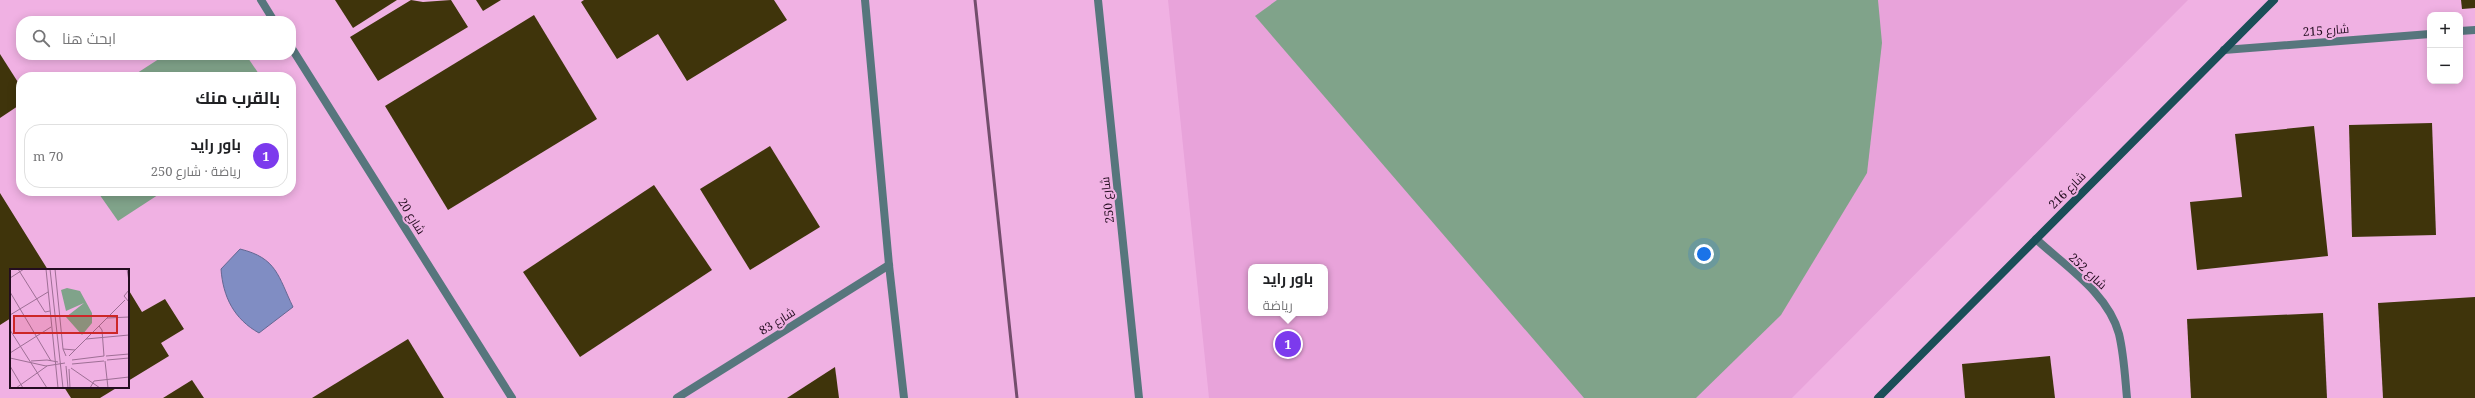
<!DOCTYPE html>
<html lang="ar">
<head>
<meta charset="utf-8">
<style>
  body { margin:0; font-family:"Noto Serif",Cairo,serif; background:#f2f2f2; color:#202124; direction:rtl }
  .controls { position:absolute; right:12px; top:12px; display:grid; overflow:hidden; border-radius:8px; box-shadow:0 2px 10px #0003 }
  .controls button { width:36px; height:36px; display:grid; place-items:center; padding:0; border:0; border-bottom:1px solid #e0e0e0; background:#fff; color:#202124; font:20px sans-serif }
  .you { position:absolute; left:1704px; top:254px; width:14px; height:14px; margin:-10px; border:3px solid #fff; border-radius:50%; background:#1a73e8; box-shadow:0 0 0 6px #1a73e833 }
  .badge { display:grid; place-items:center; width:26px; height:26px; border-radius:50%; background:#7c3aed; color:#fff; font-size:13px; font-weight:700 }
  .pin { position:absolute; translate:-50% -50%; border:2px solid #fff; box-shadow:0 1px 4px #0006 }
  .popup { position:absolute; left:1248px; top:264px; width:80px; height:52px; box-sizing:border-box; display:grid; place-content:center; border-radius:8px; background:#fff; filter:drop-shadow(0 1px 3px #0005); font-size:13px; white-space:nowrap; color:#757577 }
  .popup b { font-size:15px; color:#202124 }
  .popup::after { content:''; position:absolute; left:50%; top:100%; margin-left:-8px; border:8px solid transparent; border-top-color:#fff }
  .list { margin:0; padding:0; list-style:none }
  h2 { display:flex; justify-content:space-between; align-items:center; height:52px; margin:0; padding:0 16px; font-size:17px }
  h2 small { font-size:13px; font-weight:400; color:#757577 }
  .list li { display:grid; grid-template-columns:26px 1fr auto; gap:12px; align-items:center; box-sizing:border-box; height:64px; margin:0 8px 8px; padding:0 8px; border:1px solid #e0e0e0; border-radius:16px }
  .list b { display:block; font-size:15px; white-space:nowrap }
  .list p { margin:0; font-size:13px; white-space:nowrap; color:#757577 }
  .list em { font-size:13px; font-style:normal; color:#757577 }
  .icon { flex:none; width:22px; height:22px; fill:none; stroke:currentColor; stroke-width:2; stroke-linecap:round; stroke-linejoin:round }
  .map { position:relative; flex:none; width:2475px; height:398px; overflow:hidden; direction:ltr }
  .search { position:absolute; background:#fff; box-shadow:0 2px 10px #0003; left:16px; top:16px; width:280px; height:44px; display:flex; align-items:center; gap:10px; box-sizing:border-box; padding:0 14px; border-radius:16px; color:#757577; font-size:15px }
  .panel { position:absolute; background:#fff; box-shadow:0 2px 10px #0003; left:16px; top:72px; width:280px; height:124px; border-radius:16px; direction:rtl }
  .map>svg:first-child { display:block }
  .built { fill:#e8a3da; fill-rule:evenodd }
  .green { fill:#80a38a }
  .water { fill:#808dc3; stroke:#646792 }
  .building { fill:#3f340b }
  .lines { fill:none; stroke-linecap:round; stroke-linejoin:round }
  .street { stroke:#57767d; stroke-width:8 }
  .secondary { stroke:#1b4e58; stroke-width:8 }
  .rail { stroke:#734d6c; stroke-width:3 }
  .labels { text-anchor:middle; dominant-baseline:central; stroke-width:4; stroke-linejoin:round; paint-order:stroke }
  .street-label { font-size:12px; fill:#240d20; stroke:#f0b1e3 }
  .inset-road { fill:none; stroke:#9e6f95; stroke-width:1 }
  .view { fill:#cd2728; fill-opacity:0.15; stroke:#cd2728; stroke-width:2 }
  .inset-edge { fill:none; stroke:#240d20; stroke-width:2 }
</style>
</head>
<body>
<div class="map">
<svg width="2475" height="398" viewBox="0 0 2475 398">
  <rect width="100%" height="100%" fill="#f0b1e3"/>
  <!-- built -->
  <path class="built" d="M1168,0H2188L1792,398H1209ZM1251,267H1325V313H1251Z"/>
  <!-- green -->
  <g class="green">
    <path d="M1277,0H1878L1882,43L1867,173L1781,315L1696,398H1584L1255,16Z"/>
    <path d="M165,55H246L261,77H131Z"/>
    <path d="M97,191H164L118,221Z"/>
  </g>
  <!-- water -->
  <path class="water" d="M240,249C277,258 278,276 293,307L259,333C234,319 223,297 221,269Z"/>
  <!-- building -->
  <g class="building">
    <path d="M335,0H397L353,28Z"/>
    <path d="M411,0L423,2L451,0L468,27L378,81L350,37Z"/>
    <path d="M476,0H501L483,11Z"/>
    <path d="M584,0H774L787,20L687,81L658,34L617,59L581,2Z"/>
    <path d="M2461,0H2475V8L2462,9Z"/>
    <path d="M534,15L597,119L448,210L385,106Z"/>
    <path d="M0,54L21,87V104L0,118Z"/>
    <path d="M2432,123L2436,235L2352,237L2349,125Z"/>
    <path d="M2314,126L2328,256L2197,270L2190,202L2242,197L2235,134Z"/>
    <path d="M770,146L820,227L750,270L700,189Z"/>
    <path d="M654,185L712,270L580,357L523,272Z"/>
    <path d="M0,193L48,270H11V318L0,325Z"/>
    <path d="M128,289L142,312L165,299L184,329L161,343L169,356L128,381Z"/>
    <path d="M2475,297V398H2383L2378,303Z"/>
    <path d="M2323,313L2327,398H2191L2187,319Z"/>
    <path d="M408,339L444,398H312Z"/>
    <path d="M2050,356L2055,398H1965L1962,364Z"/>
    <path d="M835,367L839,398H787Z"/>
    <path d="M192,380L204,398H163Z"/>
    <path d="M64,387H118L100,398H71Z"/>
  </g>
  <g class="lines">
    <!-- street -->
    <g class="street">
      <path d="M261,0L274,21"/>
      <path d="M865,0L889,265L904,398"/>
      <path d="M1098,0L1139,398"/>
      <path d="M2460,31L2475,30"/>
      <path d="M291,47L512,398"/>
      <path d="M2224,50L2430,34"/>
      <path d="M2036,239C2065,266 2108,293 2119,334C2124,355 2125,377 2127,398"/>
      <path d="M677,398L889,265"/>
    </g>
    <!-- secondary -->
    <path class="secondary" d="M1878,398L2274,0"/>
    <!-- rail -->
    <path class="rail" d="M975,0L1017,398"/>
  </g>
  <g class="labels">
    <!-- street labels -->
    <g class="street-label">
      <text transform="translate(2326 30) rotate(-4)">شارع 215</text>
      <text transform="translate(2067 190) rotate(-45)">شارع 216</text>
      <text transform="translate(1107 200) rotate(-96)">شارع 250</text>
      <text transform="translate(412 216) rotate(58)">شارع 20</text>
      <text transform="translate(2088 271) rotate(43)">شارع 252</text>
      <text transform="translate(777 321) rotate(-32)">شارع 83</text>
    </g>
  </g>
  <!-- overview -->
  <g transform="translate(10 269)">
    <rect width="119" height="119" fill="#f0b1e3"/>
    <path d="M57,19L70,22L82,44V54L72,66L56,48L74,34L56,42L51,21Z" fill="#80a38a"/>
    <path class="inset-road" d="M8,0L35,43L40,42M36,0L48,119M40,0L53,119M45,0L53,80L56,87M117,0L119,12M0,9L14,0M119,21L114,27L119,33M0,23L41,92M0,46L38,23M97,49L119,48M89,57L92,61L94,87M0,61L37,119M76,70L119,66M53,80L65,81M0,84L41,58M59,87L115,31M96,87L119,85M0,89L36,97L55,94M62,91L94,87M97,91L119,89M21,92L37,91L48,93M95,92L98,119M62,95L94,92M0,97L13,119M56,97L58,119M61,99L90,119M59,100L60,119M6,119L37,97M80,119L84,112L119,108"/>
    <path class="view" d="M4,47H107V64H4Z"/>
    <rect width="119" height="119" class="inset-edge"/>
  </g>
</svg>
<div class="controls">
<button>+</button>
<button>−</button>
</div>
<div class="you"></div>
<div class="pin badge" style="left:1288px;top:344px">1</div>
<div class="popup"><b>باور رايد</b>رياضة</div>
<div class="search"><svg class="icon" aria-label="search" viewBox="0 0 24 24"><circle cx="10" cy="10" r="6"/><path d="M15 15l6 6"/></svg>ابحث هنا</div>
<section class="panel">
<h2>بالقرب منك<small></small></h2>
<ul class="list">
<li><span class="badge">1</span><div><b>باور رايد</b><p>رياضة · شارع 250</p></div><em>70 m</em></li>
</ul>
</section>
</div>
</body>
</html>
